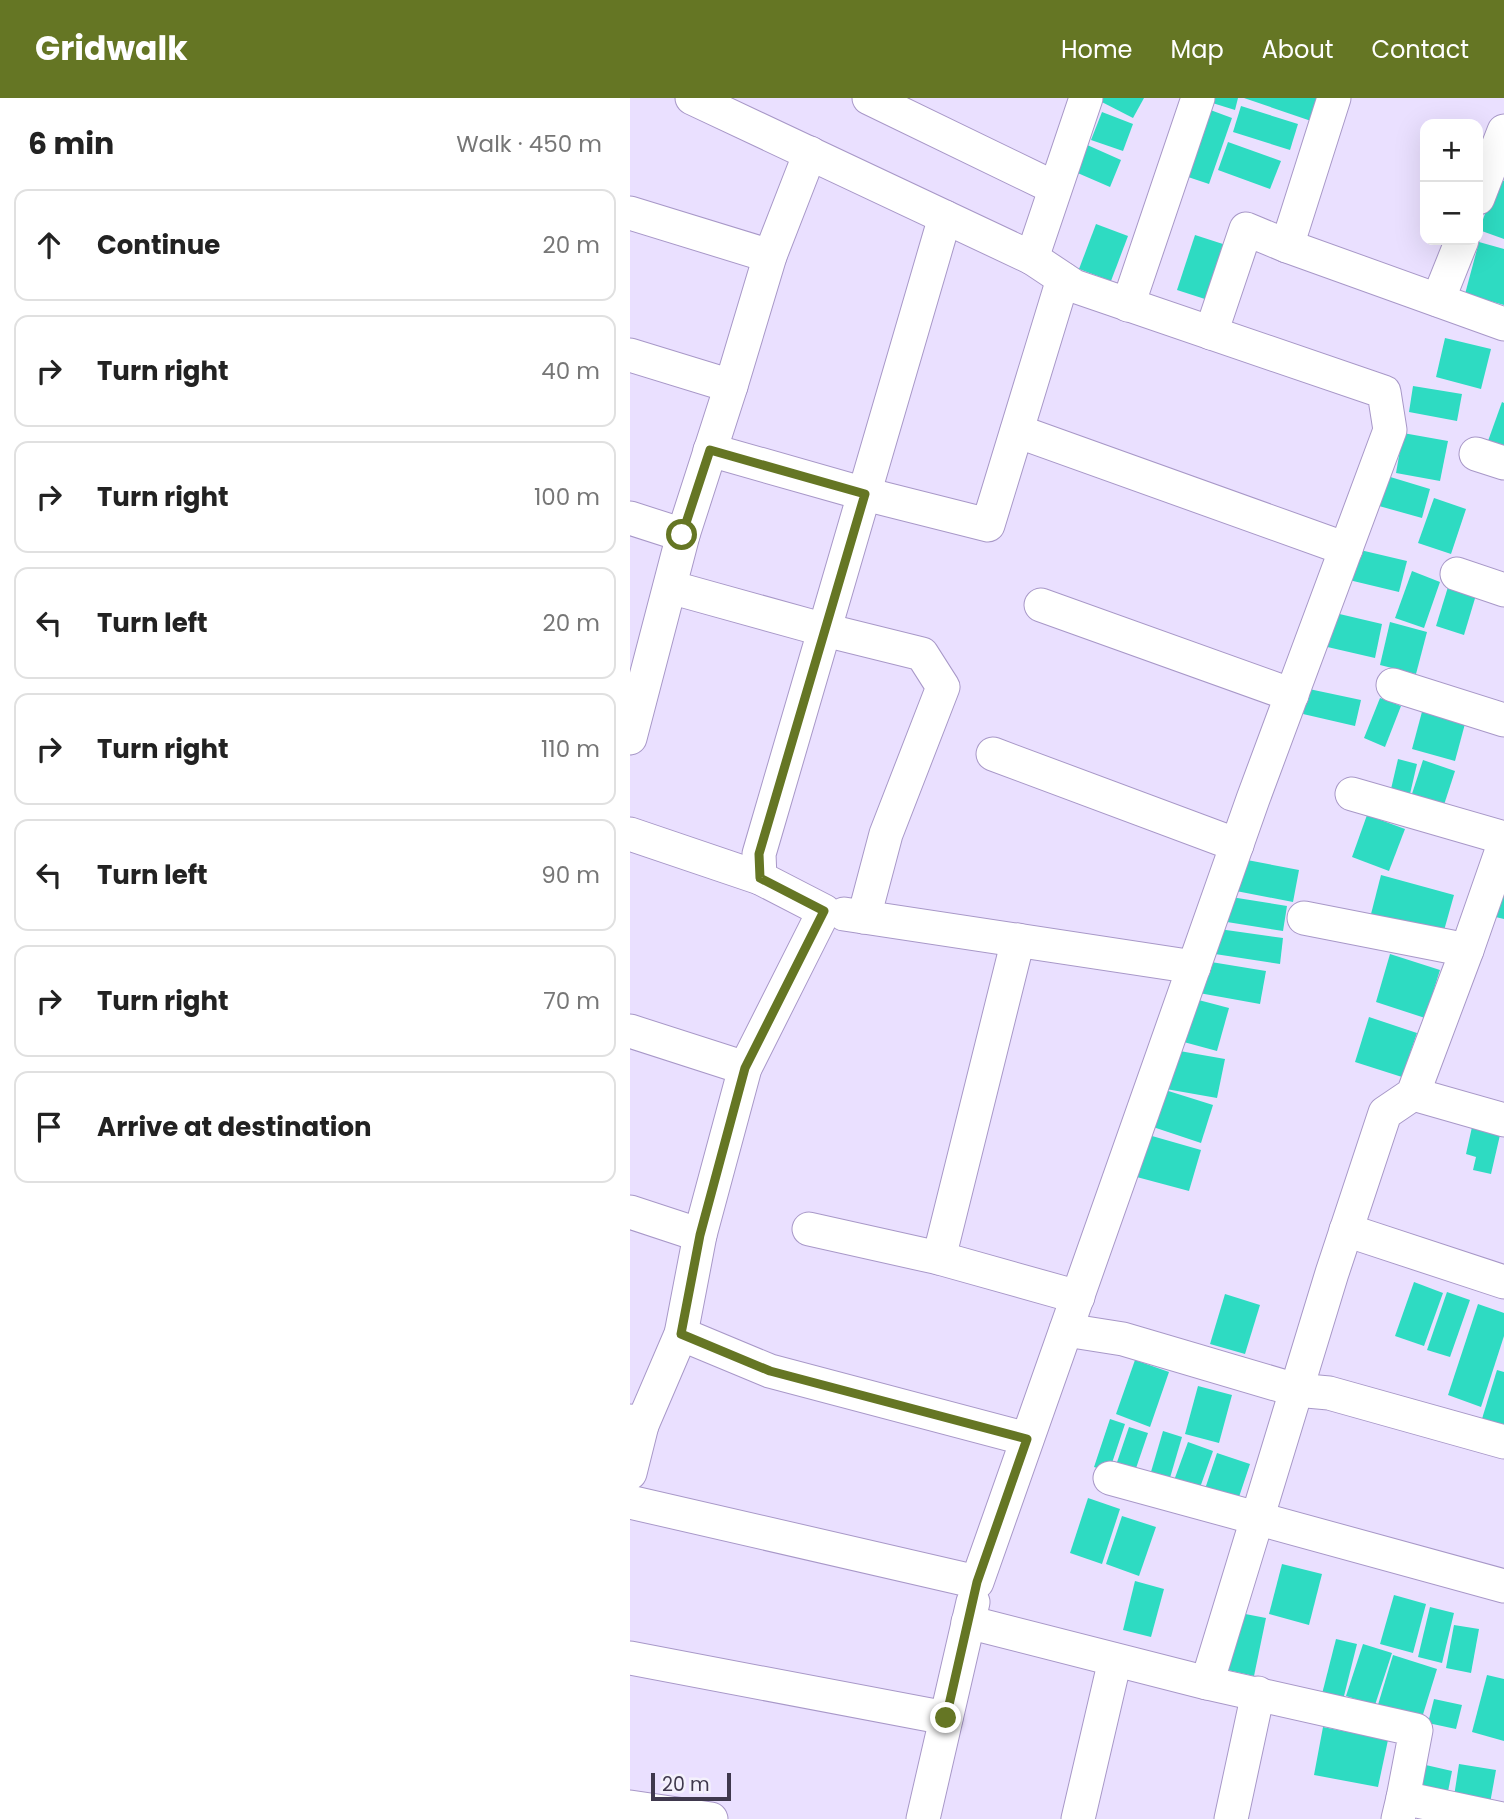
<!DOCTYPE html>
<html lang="en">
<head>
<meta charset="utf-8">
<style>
  body { margin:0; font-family:Poppins,sans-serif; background:#f2f2f2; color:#222 }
  .controls { position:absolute; right:21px; top:21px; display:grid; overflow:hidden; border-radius:14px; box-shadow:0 7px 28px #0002 }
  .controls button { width:63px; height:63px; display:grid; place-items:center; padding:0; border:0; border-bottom:2px solid #e0e0e0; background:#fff; color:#222; font:35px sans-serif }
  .scale { position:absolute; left:21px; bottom:18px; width:80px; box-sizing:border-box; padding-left:7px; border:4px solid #3f384d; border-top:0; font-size:19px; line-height:24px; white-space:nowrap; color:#3f384d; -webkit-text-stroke:5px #f4f1fc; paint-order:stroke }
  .stop { position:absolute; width:21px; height:21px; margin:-16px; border:5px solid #657624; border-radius:50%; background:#fff }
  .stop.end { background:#657624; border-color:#fff; box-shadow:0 2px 7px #0008 }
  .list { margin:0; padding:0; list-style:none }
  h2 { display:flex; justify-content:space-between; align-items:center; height:91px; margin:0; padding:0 28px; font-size:30px }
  h2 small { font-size:23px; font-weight:400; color:#767676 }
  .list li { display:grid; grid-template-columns:46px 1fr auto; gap:21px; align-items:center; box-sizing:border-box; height:112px; margin:0 14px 14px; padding:0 14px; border:2px solid #e0e0e0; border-radius:14px }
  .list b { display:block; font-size:26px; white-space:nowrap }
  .list em { font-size:23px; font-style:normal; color:#767676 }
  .icon { flex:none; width:38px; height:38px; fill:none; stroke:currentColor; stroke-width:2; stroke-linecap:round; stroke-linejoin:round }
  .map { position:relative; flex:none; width:874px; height:1721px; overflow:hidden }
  header { display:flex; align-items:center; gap:42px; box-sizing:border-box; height:98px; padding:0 35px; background:#657624; color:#fff }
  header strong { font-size:33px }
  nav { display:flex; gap:38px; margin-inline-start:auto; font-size:24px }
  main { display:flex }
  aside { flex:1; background:#fff }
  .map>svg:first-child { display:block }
  .building { fill:#2edbc2 }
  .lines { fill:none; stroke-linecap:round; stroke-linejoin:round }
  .minor-casing { stroke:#a898c8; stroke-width:35 }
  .minor { stroke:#fff; stroke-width:33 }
  .route { stroke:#657624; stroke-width:9 }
</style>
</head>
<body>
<header>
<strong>Gridwalk</strong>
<nav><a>Home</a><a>Map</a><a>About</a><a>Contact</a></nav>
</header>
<main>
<aside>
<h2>6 min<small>Walk · 450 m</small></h2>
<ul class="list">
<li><svg class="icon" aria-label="ahead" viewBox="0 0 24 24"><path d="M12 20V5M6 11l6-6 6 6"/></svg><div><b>Continue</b></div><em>20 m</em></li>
<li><svg class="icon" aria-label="right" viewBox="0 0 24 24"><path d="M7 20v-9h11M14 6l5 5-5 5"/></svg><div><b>Turn right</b></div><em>40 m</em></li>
<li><svg class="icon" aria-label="right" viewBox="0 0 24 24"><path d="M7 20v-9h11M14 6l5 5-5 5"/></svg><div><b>Turn right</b></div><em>100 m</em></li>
<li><svg class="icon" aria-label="left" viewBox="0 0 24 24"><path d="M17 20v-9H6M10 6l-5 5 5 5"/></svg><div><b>Turn left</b></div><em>20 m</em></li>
<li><svg class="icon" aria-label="right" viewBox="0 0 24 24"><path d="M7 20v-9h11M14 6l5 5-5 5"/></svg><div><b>Turn right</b></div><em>110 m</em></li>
<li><svg class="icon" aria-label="left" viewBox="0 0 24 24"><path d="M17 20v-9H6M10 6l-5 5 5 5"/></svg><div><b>Turn left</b></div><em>90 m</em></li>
<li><svg class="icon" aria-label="right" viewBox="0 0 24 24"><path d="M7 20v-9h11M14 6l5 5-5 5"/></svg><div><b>Turn right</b></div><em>70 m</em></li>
<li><svg class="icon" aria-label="arrive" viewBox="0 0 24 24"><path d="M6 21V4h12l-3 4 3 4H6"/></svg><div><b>Arrive at destination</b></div></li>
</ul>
</aside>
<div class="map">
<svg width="874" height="1721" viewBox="0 0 874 1721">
  <rect width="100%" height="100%" fill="#eae0ff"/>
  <!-- building -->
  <g class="building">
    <path d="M464,0H514L503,20Z"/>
    <path d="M576,0H608L605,12L576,3Z"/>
    <path d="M614,0H695L687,25Z"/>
    <path d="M611,8L668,26L660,52L603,34Z"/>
    <path d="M575,10L602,20L579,86L552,77Z"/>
    <path d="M472,14L503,26L493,53L461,42Z"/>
    <path d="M598,44L651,63L640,91L588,72Z"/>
    <path d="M455,46L491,62L480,89L443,73Z"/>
    <path d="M868,81L874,83V141L849,132Z"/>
    <path d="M466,126L498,138L481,183L449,171Z"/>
    <path d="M565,137L596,147L578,202L547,192Z"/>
    <path d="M849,144L874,151V207L835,196Z"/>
    <path d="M815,240L861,251L851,291L806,279Z"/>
    <path d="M783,288L832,296L827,323L779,314Z"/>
    <path d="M872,304L874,305V348L858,343Z"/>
    <path d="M773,335L818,343L810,383L766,375Z"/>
    <path d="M757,378L800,391L792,420L749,408Z"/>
    <path d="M804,400L836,411L821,456L788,445Z"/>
    <path d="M726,451L777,463L769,494L719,482Z"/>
    <path d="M782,473L810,484L794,530L765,520Z"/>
    <path d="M818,489L846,497L834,537L806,528Z"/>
    <path d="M701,514L752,526L745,560L693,548Z"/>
    <path d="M760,524L797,534L786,576L750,567Z"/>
    <path d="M679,591L731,602L725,628L673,616Z"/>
    <path d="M750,600L771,608L755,649L734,640Z"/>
    <path d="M793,610L836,622L825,663L782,651Z"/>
    <path d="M768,661L787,666L780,696L761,691Z"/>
    <path d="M793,662L825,673L812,713L780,702Z"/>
    <path d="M737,717L775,731L759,773L722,759Z"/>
    <path d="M612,761L669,772L663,804L606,793Z"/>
    <path d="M751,777L824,797L813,836L741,816Z"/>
    <path d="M874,785V821L857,817Z"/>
    <path d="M601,799L657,808L653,833L597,824Z"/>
    <path d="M589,831L653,840L650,866L585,856Z"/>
    <path d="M760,856L810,872L795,920L746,904Z"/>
    <path d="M575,863L636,873L630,906L569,895Z"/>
    <path d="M561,900L599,910L587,953L550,943Z"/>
    <path d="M739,919L787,935L772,979L725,964Z"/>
    <path d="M544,952L595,961L587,1000L536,991Z"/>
    <path d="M532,991L583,1007L571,1045L520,1028Z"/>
    <path d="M842,1029L870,1037L861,1076L843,1072L846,1059L836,1056Z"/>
    <path d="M515,1036L571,1052L559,1093L503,1078Z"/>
    <path d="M784,1184L813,1195L794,1248L765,1238Z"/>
    <path d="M817,1194L840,1202L820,1259L797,1252Z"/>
    <path d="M595,1196L630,1207L615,1256L580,1246Z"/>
    <path d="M848,1206L874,1215V1238L851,1309L818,1297Z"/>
    <path d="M505,1262L539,1274L520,1329L486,1316Z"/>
    <path d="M867,1272L874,1274V1330L851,1324Z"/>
    <path d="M568,1288L602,1297L589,1345L555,1336Z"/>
    <path d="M480,1321L495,1326L479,1374L464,1369Z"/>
    <path d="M499,1329L518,1335L502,1382L483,1376Z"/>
    <path d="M533,1333L552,1339L537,1390L518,1384Z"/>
    <path d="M558,1344L583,1353L567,1398L542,1388Z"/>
    <path d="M587,1355L620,1366L606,1408L573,1397Z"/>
    <path d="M458,1400L490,1411L472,1466L440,1455Z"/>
    <path d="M492,1418L526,1429L509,1478L476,1466Z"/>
    <path d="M652,1466L692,1476L679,1527L639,1516Z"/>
    <path d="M505,1483L534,1491L521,1539L493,1532Z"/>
    <path d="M764,1497L796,1506L783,1555L750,1546Z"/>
    <path d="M800,1509L824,1515L812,1565L788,1559Z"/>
    <path d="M605,1514L636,1520L624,1578L593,1571Z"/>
    <path d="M824,1527L849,1531L841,1575L816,1570Z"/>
    <path d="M706,1541L727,1546L713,1602L692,1596Z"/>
    <path d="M733,1546L762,1555L745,1607L716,1598Z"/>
    <path d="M763,1557L807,1571L791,1623L747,1610Z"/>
    <path d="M857,1577L874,1581V1643L842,1634Z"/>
    <path d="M804,1601L832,1607L826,1631L798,1625Z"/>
    <path d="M693,1629L758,1642L748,1689L684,1677Z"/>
    <path d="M787,1665L822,1673L816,1704L780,1697Z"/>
    <path d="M829,1666L866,1672L859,1711L823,1705Z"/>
  </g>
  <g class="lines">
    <!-- minor casing -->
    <g class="minor-casing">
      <g id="minor">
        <path d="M239,0L425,90"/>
        <path d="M848,100L874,33"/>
        <path d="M0,115L140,158"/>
        <path d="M657,148L704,0"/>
        <path d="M402,160L456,0"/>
        <path d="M808,202L832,142"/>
        <path d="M498,207L568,0"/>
        <path d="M581,235L616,131L657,148L874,226"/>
        <path d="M0,257L101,288"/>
        <path d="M387,333L716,451"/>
        <path d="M80,352L235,396L358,427L433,181"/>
        <path d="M846,356L874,365"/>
        <path d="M0,420L53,437"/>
        <path d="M827,476L874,492"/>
        <path d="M40,489L195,532L292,556L313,589L256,736L234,819"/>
        <path d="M411,507L662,597"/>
        <path d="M763,587L874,622"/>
        <path d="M0,640L53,437L101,288L140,158L180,55"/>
        <path d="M363,656L607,747"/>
        <path d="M722,696L874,740"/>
        <path d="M0,736L130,780"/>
        <path d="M214,816L564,869"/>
        <path d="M674,820L837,852"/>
        <path d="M0,933L115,970"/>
        <path d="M783,996L874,1022"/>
        <path d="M0,1114L70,1137"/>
        <path d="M179,1131L309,1160L448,1199"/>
        <path d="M716,1132L874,1184"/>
        <path d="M309,1160L388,842"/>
        <path d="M436,1232L493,1241L666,1292L699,1295L874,1344"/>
        <path d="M51,1236L140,1273L397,1341"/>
        <path d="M0,1323L12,1327L51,1236L70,1137L115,970L194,813L130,780L129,756L315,119"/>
        <path d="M0,1375L12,1327"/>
        <path d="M480,1380L874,1488"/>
        <path d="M0,1404L347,1484L623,701L760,332L754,294L444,188L402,160L62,0"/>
        <path d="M338,1524L577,1585L786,1632L773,1700L768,1721"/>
        <path d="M0,1560L316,1620"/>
        <path d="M577,1585L702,1175L755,1015L783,996L837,852L874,746"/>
        <path d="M773,1700L872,1721"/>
        <path d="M0,1709L81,1721"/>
        <path d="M293,1721L343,1504"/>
        <path d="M448,1721L485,1562"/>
        <path d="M601,1721L628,1595"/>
      </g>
    </g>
    <!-- minor -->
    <use href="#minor" class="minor"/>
  </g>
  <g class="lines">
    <!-- route -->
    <path class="route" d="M52,437L80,352L235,396L129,756L130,780L194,813L115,970L70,1137L51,1236L140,1273L397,1341L347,1484L316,1620"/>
  </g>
</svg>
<div class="controls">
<button>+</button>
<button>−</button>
</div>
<div class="scale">20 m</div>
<div class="stop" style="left:52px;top:437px"></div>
<div class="stop end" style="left:316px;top:1620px"></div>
</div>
</main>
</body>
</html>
